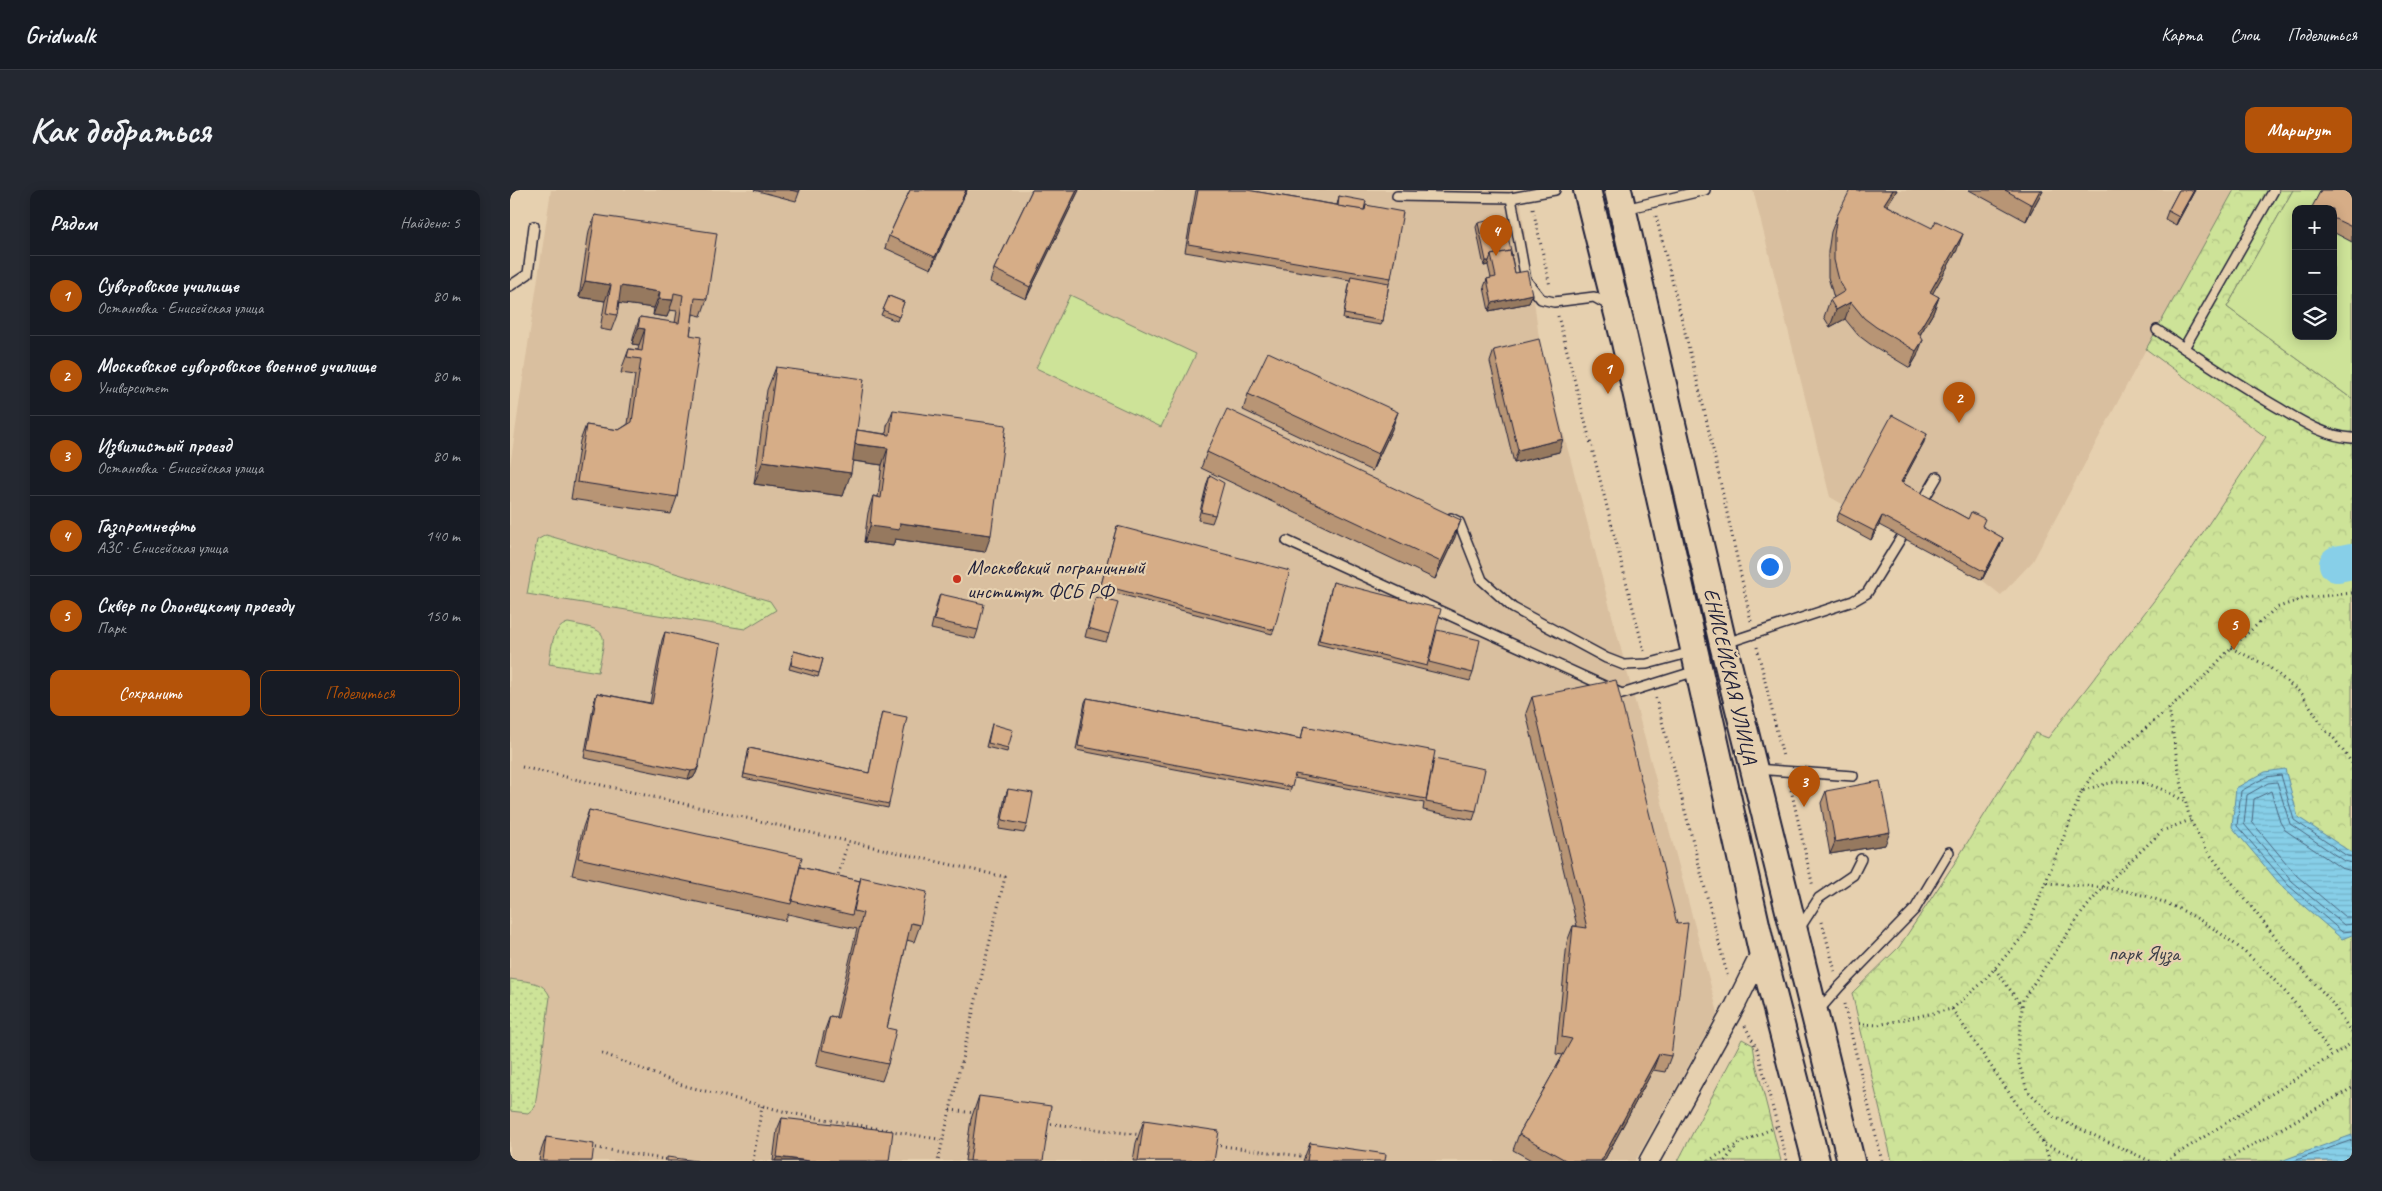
<!DOCTYPE html>
<html lang="ru">
<head>
<meta charset="utf-8">
<style>
  body { margin:0; font-family:Caveat,sans-serif; background:#242831; color:#f1f3f6 }
  .controls { position:absolute; right:15px; top:15px; display:grid; overflow:hidden; border-radius:10px; box-shadow:0 2px 12px #0003 }
  .controls button { width:45px; height:45px; display:grid; place-items:center; padding:0; border:0; border-bottom:1px solid #363941; background:#171b24; color:#f1f3f6; font:25px sans-serif }
  .you { position:absolute; left:1259px; top:376px; width:18px; height:18px; margin:-12px; border:4px solid #fff; border-radius:50%; background:#1a73e8; box-shadow:0 0 0 8px #1a73e833 }
  .badge { display:grid; place-items:center; width:32px; height:32px; border-radius:50%; background:#b45309; color:#fff; font-size:16px; font-weight:700 }
  .pin { position:absolute; translate:-50% -41px; filter:drop-shadow(0 1px 2px #0008) }
  .pin::after { content:''; position:absolute; top:26px; width:18px; height:15px; background:inherit; clip-path:polygon(0 0,100% 0,50% 100%) }
  .list { margin:0; padding:0; list-style:none }
  h2 { display:flex; justify-content:space-between; align-items:center; height:65px; margin:0; padding:0 20px; font-size:21px }
  h2 small { font-size:16px; font-weight:400; color:#9ea1a6 }
  .list li { display:grid; grid-template-columns:32px 1fr auto; gap:15px; align-items:center; box-sizing:border-box; height:80px; padding:0 20px; border-top:1px solid #363941 }
  .list b { display:block; font-size:19px; white-space:nowrap }
  .list p { margin:0; font-size:16px; white-space:nowrap; color:#9ea1a6 }
  .list em { font-size:16px; font-style:normal; color:#9ea1a6 }
  .actions { display:flex; gap:10px; padding:15px 20px }
  .actions a { flex:1; padding:11px 0; border:1px solid #b45309; border-radius:10px; text-align:center; font-size:18px; color:#b45309 }
  .actions .main { background:#b45309; color:#fff }
  .icon { flex:none; width:28px; height:28px; fill:none; stroke:currentColor; stroke-width:2; stroke-linecap:round; stroke-linejoin:round }
  .map { position:relative; flex:none; width:1842px; height:971px; overflow:hidden; border-radius:10px }
  header { display:flex; align-items:center; gap:30px; box-sizing:border-box; height:70px; padding:0 25px; background:#171b24; border-bottom:1px solid #363941 }
  header strong { font-size:24px }
  nav { display:flex; gap:28px; margin-inline-start:auto; font-size:18px }
  .intro { display:flex; align-items:center; justify-content:space-between; box-sizing:border-box; height:120px; padding:0 30px }
  h1 { margin:0; font-size:35px }
  .button { padding:12px 22px; border-radius:10px; background:#b45309; color:#fff; font-size:18px; font-weight:700 }
  main { display:flex; gap:30px; padding:0 30px }
  aside { flex:1; background:#171b24; border-radius:10px; box-shadow:0 2px 12px #0003 }
  .map>svg:first-child { display:block }
  .built { fill:#d9bf9f }
  .grass { fill:url(#grass-dots); stroke:#78826a }
  .forest { fill:url(#forest-crowns); stroke:#78826a }
  .pitch { fill:#cde398; stroke:#78826a; fill-rule:evenodd }
  .water { fill:url(#water-rules); stroke:#5f8aa3 }
  .lines { fill:none; stroke-linecap:round; stroke-linejoin:round }
  .shore { stroke:#4a6780; stroke-width:1 }
  .river { stroke:#87cfe8; stroke-width:36 }
  .service-casing { stroke:#22223b; stroke-width:12 }
  .minor-casing { stroke:#22223b; stroke-width:22 }
  .secondary-casing { stroke:#22223b; stroke-width:30 }
  .path { stroke:#22223b; stroke-width:3; stroke-dasharray:1 4; stroke-linecap:butt }
  .service { stroke:#e6d0af; stroke-width:9 }
  .minor { stroke:#e6d0af; stroke-width:19 }
  .secondary { stroke:#e6d0af; stroke-width:26 }
  .wall { fill:#b89574; stroke:#22223b }
  .shaded-wall { fill:#96795e; stroke:#22223b }
  .building { fill:#d6ad87; stroke:#22223b }
  .poi-dot { fill:#c8321e; stroke:#e6d0af; stroke-width:2 }
  .labels { text-anchor:middle; dominant-baseline:central; stroke-width:4.5; stroke-linejoin:round; paint-order:stroke }
  .poi-label { font-size:21px; fill:#22223b; stroke:#e6d0af; text-anchor:start }
  .street-label { font-size:21px; fill:#22223b; stroke:#e6d0af }
  .park-label { font-size:21px; fill:#3c3f49; stroke:#e6d0af }
</style>
</head>
<body>
<header>
<strong>Gridwalk</strong>
<nav><a>Карта</a><a>Слои</a><a>Поделиться</a></nav>
</header>
<div class="intro"><h1>Как добраться</h1><a class="button">Маршрут</a></div>
<main>
<aside>
<h2>Рядом<small>Найдено: 5</small></h2>
<ul class="list">
<li><span class="badge">1</span><div><b>Суворовское училище</b><p>Остановка · Енисейская улица</p></div><em>80 m</em></li>
<li><span class="badge">2</span><div><b>Московское суворовское военное училище</b><p>Университет</p></div><em>80 m</em></li>
<li><span class="badge">3</span><div><b>Извилистый проезд</b><p>Остановка · Енисейская улица</p></div><em>80 m</em></li>
<li><span class="badge">4</span><div><b>Газпромнефть</b><p>АЗС · Енисейская улица</p></div><em>140 m</em></li>
<li><span class="badge">5</span><div><b>Сквер по Олонецкому проезду</b><p>Парк</p></div><em>150 m</em></li>
</ul>
<div class="actions"><a class="main">Сохранить</a><a>Поделиться</a></div>
</aside>
<div class="map">
<svg width="1842" height="971" viewBox="0 0 1842 971">
  <defs>
    <pattern id="grass-dots" width="8" height="8" patternUnits="userSpaceOnUse" patternTransform="scale(1.25)"><rect width="8" height="8" fill="#cde398"/><path d="M2 2h.1M6 6h.1" fill="none" stroke="#b0c284" stroke-width="1.8" stroke-linecap="round"/></pattern>
    <pattern id="forest-crowns" width="20" height="18" patternUnits="userSpaceOnUse" patternTransform="scale(1.25)"><rect width="20" height="18" fill="#cde398"/><path d="M2 6a3 3 0 1 1 6 0M12 15a3 3 0 1 1 6 0" fill="none" stroke="#b0c284"/></pattern>
    <pattern id="water-rules" width="6" height="5" patternUnits="userSpaceOnUse" patternTransform="scale(1.25)"><rect width="6" height="5" fill="#87cfe8"/><path d="M0 2.5h6" fill="none" stroke="#74b1c8"/></pattern>
  </defs>
  <rect width="100%" height="100%" fill="#e6d0af"/>
  <filter id="ink" filterUnits="userSpaceOnUse"><feTurbulence type="fractalNoise" baseFrequency=".02" numOctaves="2"/><feDisplacementMap in="SourceGraphic" scale="10" xChannelSelector="R" yChannelSelector="G"/><feConvolveMatrix kernelMatrix="1 2 1 2 8 2 1 2 1" color-interpolation-filters="sRGB"/></filter>
  <g filter="url(#ink)">
    <!-- built -->
    <g class="built">
      <path d="M41,0H1009L1030,155L1208,823L1125,971H0V276Z"/>
      <path d="M1243,0H1724L1636,159L1523,371L1491,405L1472,390L1370,335L1361,350L1326,331L1334,315L1320,307Z"/>
    </g>
    <!-- grass -->
    <g class="grass">
      <path d="M36,345L260,411L266,420L235,439L17,404L27,350Z"/>
      <path d="M58,433C101,441 96,441 88,482L39,474C42,458 41,438 58,433Z"/>
      <path d="M0,789C16,792 34,790 40,807L25,917L18,923L0,921Z"/>
    </g>
    <!-- forest -->
    <g class="forest">
      <path d="M1724,0H1783L1717,117L1842,209V971H1382L1342,803L1389,757L1444,674L1525,543L1538,548L1670,377L1756,247L1636,159Z"/>
      <path d="M1232,849L1243,855L1246,874L1271,971H1168Z"/>
    </g>
    <!-- pitch -->
    <g class="pitch">
      <path d="M1783,0H1842V209L1717,117ZM1786,19H1823V146H1786Z"/>
      <path d="M560,105L686,164L651,237L526,178Z"/>
    </g>
    <!-- water -->
    <g class="water">
      <path d="M1775,579L1788,627L1842,663V745L1832,749L1774,699L1722,637L1726,598L1755,582Z"/>
      <path d="M1842,945V968L1836,971H1771Z"/>
    </g>
    <g class="lines">
      <!-- shore -->
      <g class="shore">
        <path d="M1842,667L1837,666L1784,630L1771,585L1756,587L1731,601L1727,636L1778,695L1832,742L1842,741"/>
        <path d="M1842,673L1834,671L1780,634L1767,592L1758,593L1737,605L1734,634L1782,691L1834,735L1842,734"/>
        <path d="M1842,681L1831,678L1775,640L1770,632L1761,601L1744,609L1742,632L1787,686L1835,727H1842"/>
        <path d="M1784,971L1842,950"/>
      </g>
      <!-- river -->
      <path class="river" d="M1827,374L1842,371"/>
      <!-- service casing -->
      <g class="service-casing">
        <g id="service">
          <path d="M1045,0L1001,8L1016,90L1031,109L1044,112L1084,107L1102,117"/>
          <path d="M887,6L1001,8"/>
          <path d="M1115,19L1195,0"/>
          <path d="M0,96L18,84L24,36"/>
          <path d="M1647,140C1685,166 1723,191 1762,214C1788,229 1812,246 1842,248"/>
          <path d="M1674,158L1764,0"/>
          <path d="M1410,316L1427,287"/>
          <path d="M941,328L949,332L972,390L1003,418L1096,468L1114,475L1137,474L1182,462"/>
          <path d="M777,351L1112,504L1186,481"/>
          <path d="M1216,453L1343,411L1357,403L1397,338"/>
          <path d="M1246,579L1343,586"/>
          <path d="M1289,739L1309,708L1343,685L1351,669"/>
          <path d="M1308,821L1330,796L1405,719L1439,662"/>
        </g>
      </g>
      <!-- minor casing -->
      <g class="minor-casing">
        <path id="minor" d="M1139,971L1225,816L1252,761"/>
      </g>
      <!-- secondary casing -->
      <g class="secondary-casing">
        <g id="secondary">
          <path d="M1077,0L1114,148L1252,761L1306,971"/>
          <path d="M1108,0L1213,454L1341,971"/>
        </g>
      </g>
      <!-- path -->
      <g class="path">
        <path d="M1023,19L1040,96"/>
        <path d="M1146,26L1194,219L1241,431"/>
        <path d="M1048,126L1134,461"/>
        <path d="M1842,403L1795,408L1766,418L1721,458L1690,491L1659,518L1669,583L1680,630L1698,662L1780,766L1820,810L1842,843"/>
        <path d="M1247,457L1273,567"/>
        <path d="M1721,458L1758,476L1792,504L1816,541L1823,547L1842,573"/>
        <path d="M1146,508L1218,788"/>
        <path d="M12,577L495,687L428,971"/>
        <path d="M1280,595L1303,697"/>
        <path d="M1572,601L1583,584L1659,518"/>
        <path d="M327,689L338,651"/>
        <path d="M1537,693C1565,696 1596,696 1624,703C1704,721 1782,796 1821,866"/>
        <path d="M1312,732L1325,781"/>
        <path d="M1485,779L1512,816"/>
        <path d="M1334,814L1372,971"/>
        <path d="M1442,819L1534,954L1540,971"/>
        <path d="M1339,833L1368,835L1442,819L1472,793L1515,744L1572,601C1615,586 1635,588 1674,611"/>
        <path d="M1235,836L1247,859L1277,971"/>
        <path d="M92,863L172,895L280,923L433,950"/>
        <path d="M440,920L465,923"/>
        <path d="M536,933L632,945"/>
        <path d="M1535,954L1574,971"/>
        <path d="M705,955L798,967"/>
        <path d="M81,957L164,971"/>
        <path d="M243,971L252,916"/>
        <path d="M1198,971L1228,954L1268,936"/>
        <path d="M1215,971L1226,957"/>
        <path d="M1640,971L1544,927L1517,900L1507,867L1513,809L1571,724L1592,698L1652,641L1680,630"/>
        <path d="M1656,971L1842,853"/>
        <path d="M1715,971L1842,898"/>
      </g>
      <!-- service -->
      <use href="#service" class="service"/>
      <!-- minor -->
      <use href="#minor" class="minor"/>
      <!-- secondary -->
      <use href="#secondary" class="secondary"/>
    </g>
    <!-- wall -->
    <g class="wall">
      <path d="M244,0H290L286,11Z"/>
      <path d="M400,0H457L421,79L375,58L379,46Z"/>
      <path d="M522,0H569L516,109L480,92L484,79Z"/>
      <path d="M686,0H736L827,15L829,6L855,20L856,15L881,88L879,93L873,131L871,135L833,129L840,90L675,62Z"/>
      <path d="M1350,0H1387L1377,15L1447,60L1422,104L1429,107L1423,123L1410,145L1407,166L1400,178L1360,154L1348,145L1335,129L1320,137L1314,127L1320,110L1324,108L1318,87V62L1321,42L1327,26Z"/>
      <path d="M1459,0H1533L1516,31Z"/>
      <path d="M1669,0H1685L1666,35L1655,29L1658,21Z"/>
      <path d="M1811,0H1842V52L1823,42V19H1802Z"/>
      <path d="M85,25L197,109L191,126L183,124L180,145L167,307L161,324L61,309L70,251L76,235L109,240L118,234L125,185L111,183L113,175L119,159L128,160L129,155L122,154L124,144L130,127L165,133L167,121L159,120L157,127L143,125L144,118L109,113L107,125L101,141L90,139L95,111L69,107L79,41Z"/>
      <path d="M968,33L1002,68L1005,83L1022,104L1019,113L979,121L974,97L977,89L981,88L978,75L974,76L966,37Z"/>
      <path d="M379,106L394,112L387,131L371,125Z"/>
      <path d="M984,160L1049,262L1004,273L980,172Z"/>
      <path d="M266,177L347,240L376,244L377,236L383,220L475,362L385,349L383,356L354,352L358,323L363,306L368,307L372,275L343,271L333,306L244,294L257,200Z"/>
      <path d="M738,204L882,239L862,281L733,220Z"/>
      <path d="M1414,252L1392,293L1493,348L1490,356L1472,390L1369,335L1361,350L1326,331L1329,323Z"/>
      <path d="M697,262L945,347L925,389L691,278Z"/>
      <path d="M700,285L705,325L702,333L688,330L697,293Z"/>
      <path d="M607,336L764,440L762,444L590,399Z"/>
      <path d="M823,392L925,445L963,483L960,491L807,454Z"/>
      <path d="M430,404L468,440L465,449L421,439L427,413Z"/>
      <path d="M586,407L599,444L596,452L575,447L583,416Z"/>
      <path d="M155,442L189,575L186,583L183,588L178,589L74,568L84,512L87,503L140,513L152,450Z"/>
      <path d="M284,461L313,469L308,487L279,479Z"/>
      <path d="M1022,507L1161,866L1155,882L1143,880L1094,971H1023L1003,960L1009,944L1053,865L1046,864L1057,752L1063,736H1067L1016,523Z"/>
      <path d="M577,508L791,549L794,536L922,573L966,621L963,630L913,620L914,613L784,588L780,601L566,560L575,512Z"/>
      <path d="M372,522L379,614L378,618L233,588L239,558L359,583Z"/>
      <path d="M482,534L498,558L497,562L476,557Z"/>
      <path d="M498,599L517,635L514,643L489,639L495,607Z"/>
      <path d="M1316,601L1375,655L1320,664L1311,613Z"/>
      <path d="M79,620L290,677L350,691L351,687L410,735L404,752L397,750L377,838L378,874L372,891L306,876L314,842L320,826L326,827L347,739L278,724L275,731L62,685L73,637Z"/>
      <path d="M469,906L533,971H455L461,929Z"/>
      <path d="M272,928L379,971H263L267,940Z"/>
      <path d="M634,930L704,971H623L626,953Z"/>
      <path d="M36,947L82,971H29L30,964Z"/>
      <path d="M800,953L875,971H793Z"/>
    </g>
    <!-- shaded-wall -->
    <g class="shaded-wall">
      <path d="M456,0H457L421,79L425,67Z"/>
      <path d="M567,0H569L516,109L520,97Z"/>
      <path d="M1383,0H1387L1368,30L1374,14Z"/>
      <path d="M1530,0H1533L1516,31L1522,15Z"/>
      <path d="M1684,0H1685L1666,35L1669,27Z"/>
      <path d="M1453,44L1447,60L1414,119L1420,102Z"/>
      <path d="M976,71H979L978,75L974,76Z"/>
      <path d="M75,91L101,95L95,111L69,107Z"/>
      <path d="M111,96L150,102L144,118L106,113Z"/>
      <path d="M1022,104L1019,113L979,121L982,113Z"/>
      <path d="M1429,107L1423,123L1402,158L1408,142Z"/>
      <path d="M149,109L163,110L157,127L143,125Z"/>
      <path d="M1341,112L1335,129L1320,137L1326,120Z"/>
      <path d="M128,138L135,139L129,155L122,154Z"/>
      <path d="M1413,150L1407,166L1400,178L1406,161Z"/>
      <path d="M888,222L882,239L862,281L868,264Z"/>
      <path d="M1417,244L1414,252L1388,301L1391,292Z"/>
      <path d="M1053,249L1049,262L1004,273L1008,260Z"/>
      <path d="M343,254L378,258L372,275L337,270Z"/>
      <path d="M253,271L341,283L333,306L244,294Z"/>
      <path d="M1372,326L1369,335L1361,350L1364,341Z"/>
      <path d="M951,330L945,347L925,389L931,372Z"/>
      <path d="M390,333L481,345L475,362L385,349L383,356L354,352L360,336Z"/>
      <path d="M1493,348L1490,356L1472,390L1475,382Z"/>
      <path d="M189,575L186,583L183,588L178,589L181,581Z"/>
      <path d="M1380,642L1375,655L1320,664L1325,652Z"/>
      <path d="M1149,864L1143,880L1094,971H1091Z"/>
      <path d="M267,967L300,971H265Z"/>
    </g>
    <!-- building -->
    <g class="building">
      <path d="M280,0H290L289,2Z"/>
      <path d="M400,0H456L425,67L379,46Z"/>
      <path d="M522,0H567L520,97L484,79Z"/>
      <path d="M688,0H737L855,20L856,15L893,22L881,88L678,54Z"/>
      <path d="M1340,0H1348L1350,1V0H1383L1374,14L1422,38L1426,31L1453,44L1420,102L1429,107L1408,142L1413,150L1406,161L1366,137L1354,128L1341,112L1326,120L1320,110L1335,101L1329,90L1324,70V45L1327,26Z"/>
      <path d="M1495,0H1530L1522,15Z"/>
      <path d="M1669,0H1684L1669,27L1658,21Z"/>
      <path d="M1811,0H1842V37L1823,28V19H1805L1802,17Z"/>
      <path d="M829,6L856,11L854,20L828,16Z"/>
      <path d="M85,25L207,43L197,109L185,108L180,145L191,147L167,307L67,292L76,235L109,240L122,232L131,169L117,167L119,159L132,161L135,139L128,138L130,127L169,133L173,105L164,103L163,110L149,109L150,102L111,96L107,125L96,123L101,95L75,91Z"/>
      <path d="M994,27L1002,66H1001L1000,61L981,65L979,71H976L968,33Z"/>
      <path d="M1000,61L1005,83L1017,81L1022,104L982,113L977,89L986,87L981,65Z"/>
      <path d="M841,86L879,93L873,131L834,124Z"/>
      <path d="M379,106L394,112L389,127L373,120Z"/>
      <path d="M1029,149L1053,249L1008,260L984,160Z"/>
      <path d="M758,162L888,222L868,264L738,204Z"/>
      <path d="M266,177L354,189L341,283L253,271Z"/>
      <path d="M717,219L951,330L931,372L697,262Z"/>
      <path d="M383,220L496,235L481,345L390,333L389,340L360,336L363,306L371,308L378,258L345,254L347,240L380,245Z"/>
      <path d="M1382,225L1417,244L1391,292L1458,329L1461,322L1475,329L1472,336L1493,348L1475,382L1372,326L1364,341L1329,323Z"/>
      <path d="M700,285L714,293L705,325L691,322Z"/>
      <path d="M607,336L780,381L764,440L591,395Z"/>
      <path d="M823,392L931,419L917,476L809,450Z"/>
      <path d="M430,404L474,414L468,440L424,430Z"/>
      <path d="M586,407L608,413L599,444L578,438Z"/>
      <path d="M927,440L970,450L963,483L919,472Z"/>
      <path d="M155,442L211,454L189,575L186,580L181,581L77,560L87,503L142,514Z"/>
      <path d="M284,461L313,469L309,483L281,475Z"/>
      <path d="M1106,490L1167,734L1178,733L1161,866L1149,864L1091,971H1057L1009,944L1062,849L1052,847L1063,736L1077,738L1022,507Z"/>
      <path d="M577,508L791,549L794,536L925,561L916,609L785,584L782,597L568,556Z"/>
      <path d="M372,522L397,527L379,614L234,584L239,558L359,583Z"/>
      <path d="M482,534L503,540L498,558L478,553Z"/>
      <path d="M924,569L975,579L966,621L916,612Z"/>
      <path d="M1370,591L1380,642L1325,652L1316,601Z"/>
      <path d="M498,599L523,603L517,635L492,630Z"/>
      <path d="M79,620L292,667L281,714L68,668Z"/>
      <path d="M290,677L350,691L342,725L282,711Z"/>
      <path d="M351,687L417,702L410,735L401,733L377,838L386,840L378,874L312,860L320,826L328,828L353,723L344,721Z"/>
      <path d="M469,906L541,916L533,971H460Z"/>
      <path d="M272,928L383,941L379,971H300L267,967Z"/>
      <path d="M634,930L709,941L704,971H628Z"/>
      <path d="M36,947L84,954L82,971H33Z"/>
      <path d="M800,953L876,964L875,971H797Z"/>
      <path d="M157,967L187,971H157Z"/>
    </g>
  </g>
  <!-- markers -->
  <circle class="poi-dot" cx="447" cy="389" r="5"/>
  <g class="labels">
    <!-- poi labels -->
    <g class="poi-label">
      <text x="457" y="377">Московский пограничный<tspan x="457" dy="24">институт ФСБ РФ</tspan></text>
    </g>
    <!-- street labels -->
    <g class="street-label">
      <text transform="translate(1221 486) rotate(77)">ЕНИСЕЙСКАЯ УЛИЦА</text>
    </g>
    <!-- park labels -->
    <g class="park-label">
      <text x="1634" y="763">парк Яуза</text>
    </g>
  </g>
</svg>
<div class="controls">
<button>+</button>
<button>−</button>
<button><svg class="icon" aria-label="layers" viewBox="0 0 24 24"><path d="M12 4l9 5-9 5-9-5zM3 14l9 5 9-5"/></svg></button>
</div>
<div class="you"></div>
<div class="pin badge" style="left:1098px;top:204px">1</div>
<div class="pin badge" style="left:1449px;top:233px">2</div>
<div class="pin badge" style="left:1294px;top:617px">3</div>
<div class="pin badge" style="left:986px;top:66px">4</div>
<div class="pin badge" style="left:1724px;top:460px">5</div>
</div>
</main>
</body>
</html>
